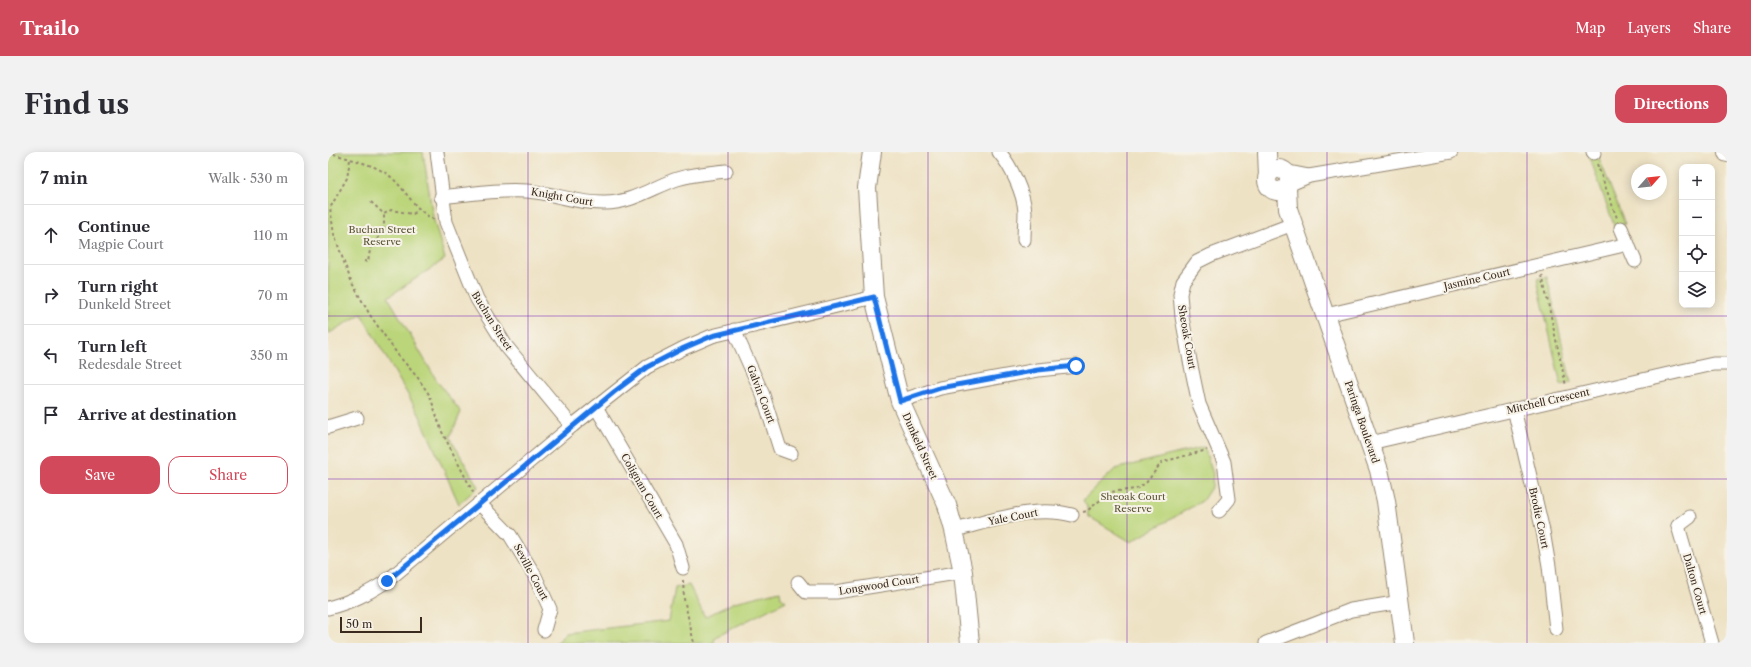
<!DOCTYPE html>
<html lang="en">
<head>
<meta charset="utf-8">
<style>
  body { margin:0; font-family:"Libre Caslon Text",serif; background:#f2f2f3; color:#2b2b33 }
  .controls { position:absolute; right:12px; top:12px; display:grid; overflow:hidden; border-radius:8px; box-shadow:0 2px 10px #0003 }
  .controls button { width:36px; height:36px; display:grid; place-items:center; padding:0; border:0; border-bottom:1px solid #e1e1e2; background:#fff; color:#2b2b33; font:20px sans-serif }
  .compass { position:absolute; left:1303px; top:12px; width:36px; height:36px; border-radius:50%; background:#fff; box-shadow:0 2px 10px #0003; rotate:63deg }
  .scale { position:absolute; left:12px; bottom:10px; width:82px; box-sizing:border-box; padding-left:4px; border:2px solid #3b2a1e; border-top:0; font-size:11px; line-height:14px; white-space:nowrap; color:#3b2a1e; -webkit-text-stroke:3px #f7f3e8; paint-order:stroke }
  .stop { position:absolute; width:12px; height:12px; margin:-9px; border:3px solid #1a73e8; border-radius:50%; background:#fff }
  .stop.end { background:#1a73e8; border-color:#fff; box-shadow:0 1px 4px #0008 }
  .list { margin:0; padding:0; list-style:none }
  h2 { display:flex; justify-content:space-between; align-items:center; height:52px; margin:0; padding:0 16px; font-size:17px }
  h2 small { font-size:13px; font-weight:400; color:#7c7c81 }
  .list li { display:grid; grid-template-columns:26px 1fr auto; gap:12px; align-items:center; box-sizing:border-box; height:60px; padding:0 16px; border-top:1px solid #e1e1e2 }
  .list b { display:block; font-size:15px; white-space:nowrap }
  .list p { margin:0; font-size:13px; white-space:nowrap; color:#7c7c81 }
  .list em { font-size:13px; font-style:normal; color:#7c7c81 }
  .actions { display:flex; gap:8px; padding:12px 16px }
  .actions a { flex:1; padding:9px 0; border:1px solid #d1495b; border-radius:12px; text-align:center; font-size:14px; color:#d1495b }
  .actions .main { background:#d1495b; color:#fff }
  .icon { flex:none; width:22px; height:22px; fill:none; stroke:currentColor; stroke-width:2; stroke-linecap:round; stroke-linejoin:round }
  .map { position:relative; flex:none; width:1399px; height:491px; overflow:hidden; border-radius:12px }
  header { display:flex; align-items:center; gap:24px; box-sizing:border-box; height:56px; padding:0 20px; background:#d1495b; color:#fff }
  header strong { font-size:19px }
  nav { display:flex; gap:22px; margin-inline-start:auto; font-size:14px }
  .intro { display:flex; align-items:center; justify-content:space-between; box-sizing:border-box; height:96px; padding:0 24px }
  h1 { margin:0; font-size:28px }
  .button { padding:10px 18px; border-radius:12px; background:#d1495b; color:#fff; font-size:14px; font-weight:700 }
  main { display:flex; gap:24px; padding:0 24px }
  aside { flex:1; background:#fff; border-radius:12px; box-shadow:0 2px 10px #0003 }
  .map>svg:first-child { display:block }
  .green { fill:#bbd57a; stroke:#7b804c }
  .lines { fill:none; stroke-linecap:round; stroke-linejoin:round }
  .street-casing { stroke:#948671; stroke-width:15 }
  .secondary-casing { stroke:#948671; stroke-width:20 }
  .path { stroke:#948671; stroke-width:2; stroke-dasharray:3 3; stroke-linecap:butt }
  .street { stroke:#fff; stroke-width:13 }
  .secondary { stroke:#fff; stroke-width:18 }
  .route { stroke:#1a73e8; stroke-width:5 }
  .grid { fill:none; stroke:#7b2cbf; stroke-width:1; stroke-opacity:0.55 }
  .labels { text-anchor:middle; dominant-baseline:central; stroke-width:4; stroke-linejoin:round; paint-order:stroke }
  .street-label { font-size:10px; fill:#3b2a1e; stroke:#f7f3e8 }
  .park-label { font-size:10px; fill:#5b5535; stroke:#f7f3e8 }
</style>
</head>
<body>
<header>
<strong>Trailo</strong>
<nav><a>Map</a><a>Layers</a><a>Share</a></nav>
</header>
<div class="intro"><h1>Find us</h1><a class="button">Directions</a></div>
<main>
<aside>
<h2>7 min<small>Walk · 530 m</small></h2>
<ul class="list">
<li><svg class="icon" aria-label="ahead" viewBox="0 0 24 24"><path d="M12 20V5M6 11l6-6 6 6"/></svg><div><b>Continue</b><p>Magpie Court</p></div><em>110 m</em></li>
<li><svg class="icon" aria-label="right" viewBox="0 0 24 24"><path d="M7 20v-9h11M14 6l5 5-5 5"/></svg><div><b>Turn right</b><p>Dunkeld Street</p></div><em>70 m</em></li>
<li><svg class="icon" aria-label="left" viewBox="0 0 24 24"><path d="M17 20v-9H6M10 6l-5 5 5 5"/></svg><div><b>Turn left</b><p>Redesdale Street</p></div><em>350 m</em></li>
<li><svg class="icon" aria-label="arrive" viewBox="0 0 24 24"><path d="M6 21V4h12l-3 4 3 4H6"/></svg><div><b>Arrive at destination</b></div></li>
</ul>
<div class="actions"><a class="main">Save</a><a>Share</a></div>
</aside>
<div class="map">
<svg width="1399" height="491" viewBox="0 0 1399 491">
  <rect width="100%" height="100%" fill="#f7f3e8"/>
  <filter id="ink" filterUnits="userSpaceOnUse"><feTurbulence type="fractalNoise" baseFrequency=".025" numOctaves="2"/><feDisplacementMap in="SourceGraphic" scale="8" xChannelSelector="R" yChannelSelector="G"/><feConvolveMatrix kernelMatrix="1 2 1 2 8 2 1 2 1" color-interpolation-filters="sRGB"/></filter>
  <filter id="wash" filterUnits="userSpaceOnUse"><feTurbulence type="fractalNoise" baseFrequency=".012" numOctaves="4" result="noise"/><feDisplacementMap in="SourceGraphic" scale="16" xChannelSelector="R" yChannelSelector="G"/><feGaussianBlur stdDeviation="0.9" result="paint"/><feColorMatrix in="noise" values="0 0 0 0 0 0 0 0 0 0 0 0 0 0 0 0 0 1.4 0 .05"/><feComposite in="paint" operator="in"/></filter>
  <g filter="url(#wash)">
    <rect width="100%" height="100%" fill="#eee2c4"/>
    <!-- green -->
    <g class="green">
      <path d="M0,0H95L105,65L117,107L60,145L109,229L133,260L122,285L150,335L131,352L91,262L33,162L0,182Z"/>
      <path d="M1269,1L1297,72L1287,76L1261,3Z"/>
      <path d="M1219,125L1243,231L1233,233L1209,127Z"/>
      <path d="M876,295L885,322L884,334L874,349L803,390L760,364L759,355L755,348L787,317Z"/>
      <path d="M361,433L377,465L407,450L452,439L453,445L458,449L387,485L386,491H227L231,489L237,481L341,469L347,436Z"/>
    </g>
  </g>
  <g filter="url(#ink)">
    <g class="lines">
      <!-- street casing -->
      <g class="street-casing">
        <g id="street">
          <path d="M109,0L118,70L149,147L178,194L244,274"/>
          <path d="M671,0C683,14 696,41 697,60C697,69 696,79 696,88"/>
          <path d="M1265,0L1266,1"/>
          <path d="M956,19L981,24"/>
          <path d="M960,33L981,24L1123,0"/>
          <path d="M113,45C142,42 171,37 199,39C226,41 250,52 277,51C303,51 326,35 349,27C364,22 382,21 398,19"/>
          <path d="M1293,76L1307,109"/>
          <path d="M998,163L1300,92"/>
          <path d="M406,178L435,243L452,297L463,301"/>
          <path d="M572,249L612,236L710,218L749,214"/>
          <path d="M268,255L348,392L355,416"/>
          <path d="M1186,257L1215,379L1221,414L1228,477"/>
          <path d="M0,275L29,266"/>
          <path d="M1042,291L1349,220L1385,212H1399"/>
          <path d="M151,351L182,383L207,424L222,457L216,478"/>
          <path d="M891,359L901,347L896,310L871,252L862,209L854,165L852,142L855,129L869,110L883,103L965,72"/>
          <path d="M1350,374L1384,491"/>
          <path d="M1350,374L1362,365"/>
          <path d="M626,378C664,369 705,353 744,363"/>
          <path d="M470,430L478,440H508L635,420"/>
          <path d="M0,456C23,450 39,442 59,429L244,274L319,215L356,196L384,184L546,145"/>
          <path d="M938,491L1023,458L1073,450"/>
        </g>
      </g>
      <!-- secondary casing -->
      <g class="secondary-casing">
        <g id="secondary">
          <path d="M544,0L539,36L546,145L572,249L619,353L626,378L635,420L642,491"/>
          <path d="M939,0L940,24"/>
          <path d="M1399,0V1"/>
          <circle cx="950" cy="28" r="11"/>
          <path d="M959,35L960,57L1051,318L1058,349L1077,491"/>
        </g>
      </g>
      <!-- path -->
      <g class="path">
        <path d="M0,0C19,7 48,12 63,25C79,39 87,59 107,68"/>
        <path d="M22,8L19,26L2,56L6,82L17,113L24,131L42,163L70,203L90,226L102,244L114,280L146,342"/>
        <path d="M1269,12L1289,66"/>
        <path d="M43,50L56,62L63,58L85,62L90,57"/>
        <path d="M36,109L40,110L43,92L56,81V62"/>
        <path d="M1214,123L1238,234"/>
        <path d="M755,360L759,359L782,340L808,337L818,331L834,310L879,298"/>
        <path d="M355,428L356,447L366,491"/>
      </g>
      <!-- street -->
      <use href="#street" class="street"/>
      <!-- secondary -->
      <use href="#secondary" class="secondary"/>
    </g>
  </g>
  <g class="lines" filter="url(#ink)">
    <!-- route -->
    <path class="route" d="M59,429L286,240L319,215L356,196L384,184L546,145L572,249L612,236L710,218L748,214"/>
  </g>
  <!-- grid -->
  <path class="grid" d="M200,0V491M400,0V491M600,0V491M799,0V491M999,0V491M1199,0V491M0,164H1399M0,327H1399"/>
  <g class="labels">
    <!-- street labels -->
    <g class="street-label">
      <text transform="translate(234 45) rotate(10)">Knight Court</text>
      <text transform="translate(1149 127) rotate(-13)">Jasmine Court</text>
      <text transform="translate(164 169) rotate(58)">Buchan Street</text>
      <text transform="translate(859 185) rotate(80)">Sheoak Court</text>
      <text transform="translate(433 242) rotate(69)">Galvin Court</text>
      <text transform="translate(1220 249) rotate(-13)">Mitchell Crescent</text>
      <text transform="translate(1034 270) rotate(71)">Paringa Boulevard</text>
      <text transform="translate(592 294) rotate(66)">Dunkeld Street</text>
      <text transform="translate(314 334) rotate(60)">Colignan Court</text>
      <text transform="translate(685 365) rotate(-11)">Yale Court</text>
      <text transform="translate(1211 366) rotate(78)">Brodie Court</text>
      <text transform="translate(203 420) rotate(62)">Seville Court</text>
      <text transform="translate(1367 432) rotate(74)">Dalton Court</text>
      <text transform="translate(551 433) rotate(-9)">Longwood Court</text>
    </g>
    <!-- park labels -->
    <g class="park-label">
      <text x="54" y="77">Buchan Street<tspan x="54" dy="12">Reserve</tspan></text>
      <text x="805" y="344">Sheoak Court<tspan x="805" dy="12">Reserve</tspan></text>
    </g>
  </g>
</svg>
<div class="controls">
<button>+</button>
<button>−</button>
<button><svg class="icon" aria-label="locate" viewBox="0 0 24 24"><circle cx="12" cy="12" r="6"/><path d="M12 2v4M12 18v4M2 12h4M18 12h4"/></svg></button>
<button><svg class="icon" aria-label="layers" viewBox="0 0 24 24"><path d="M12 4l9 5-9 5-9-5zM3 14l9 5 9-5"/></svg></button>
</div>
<svg class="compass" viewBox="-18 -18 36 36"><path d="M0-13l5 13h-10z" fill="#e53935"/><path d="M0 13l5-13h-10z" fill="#7c7c81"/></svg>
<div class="scale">50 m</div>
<div class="stop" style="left:748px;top:214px"></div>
<div class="stop end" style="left:59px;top:429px"></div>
</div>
</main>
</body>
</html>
